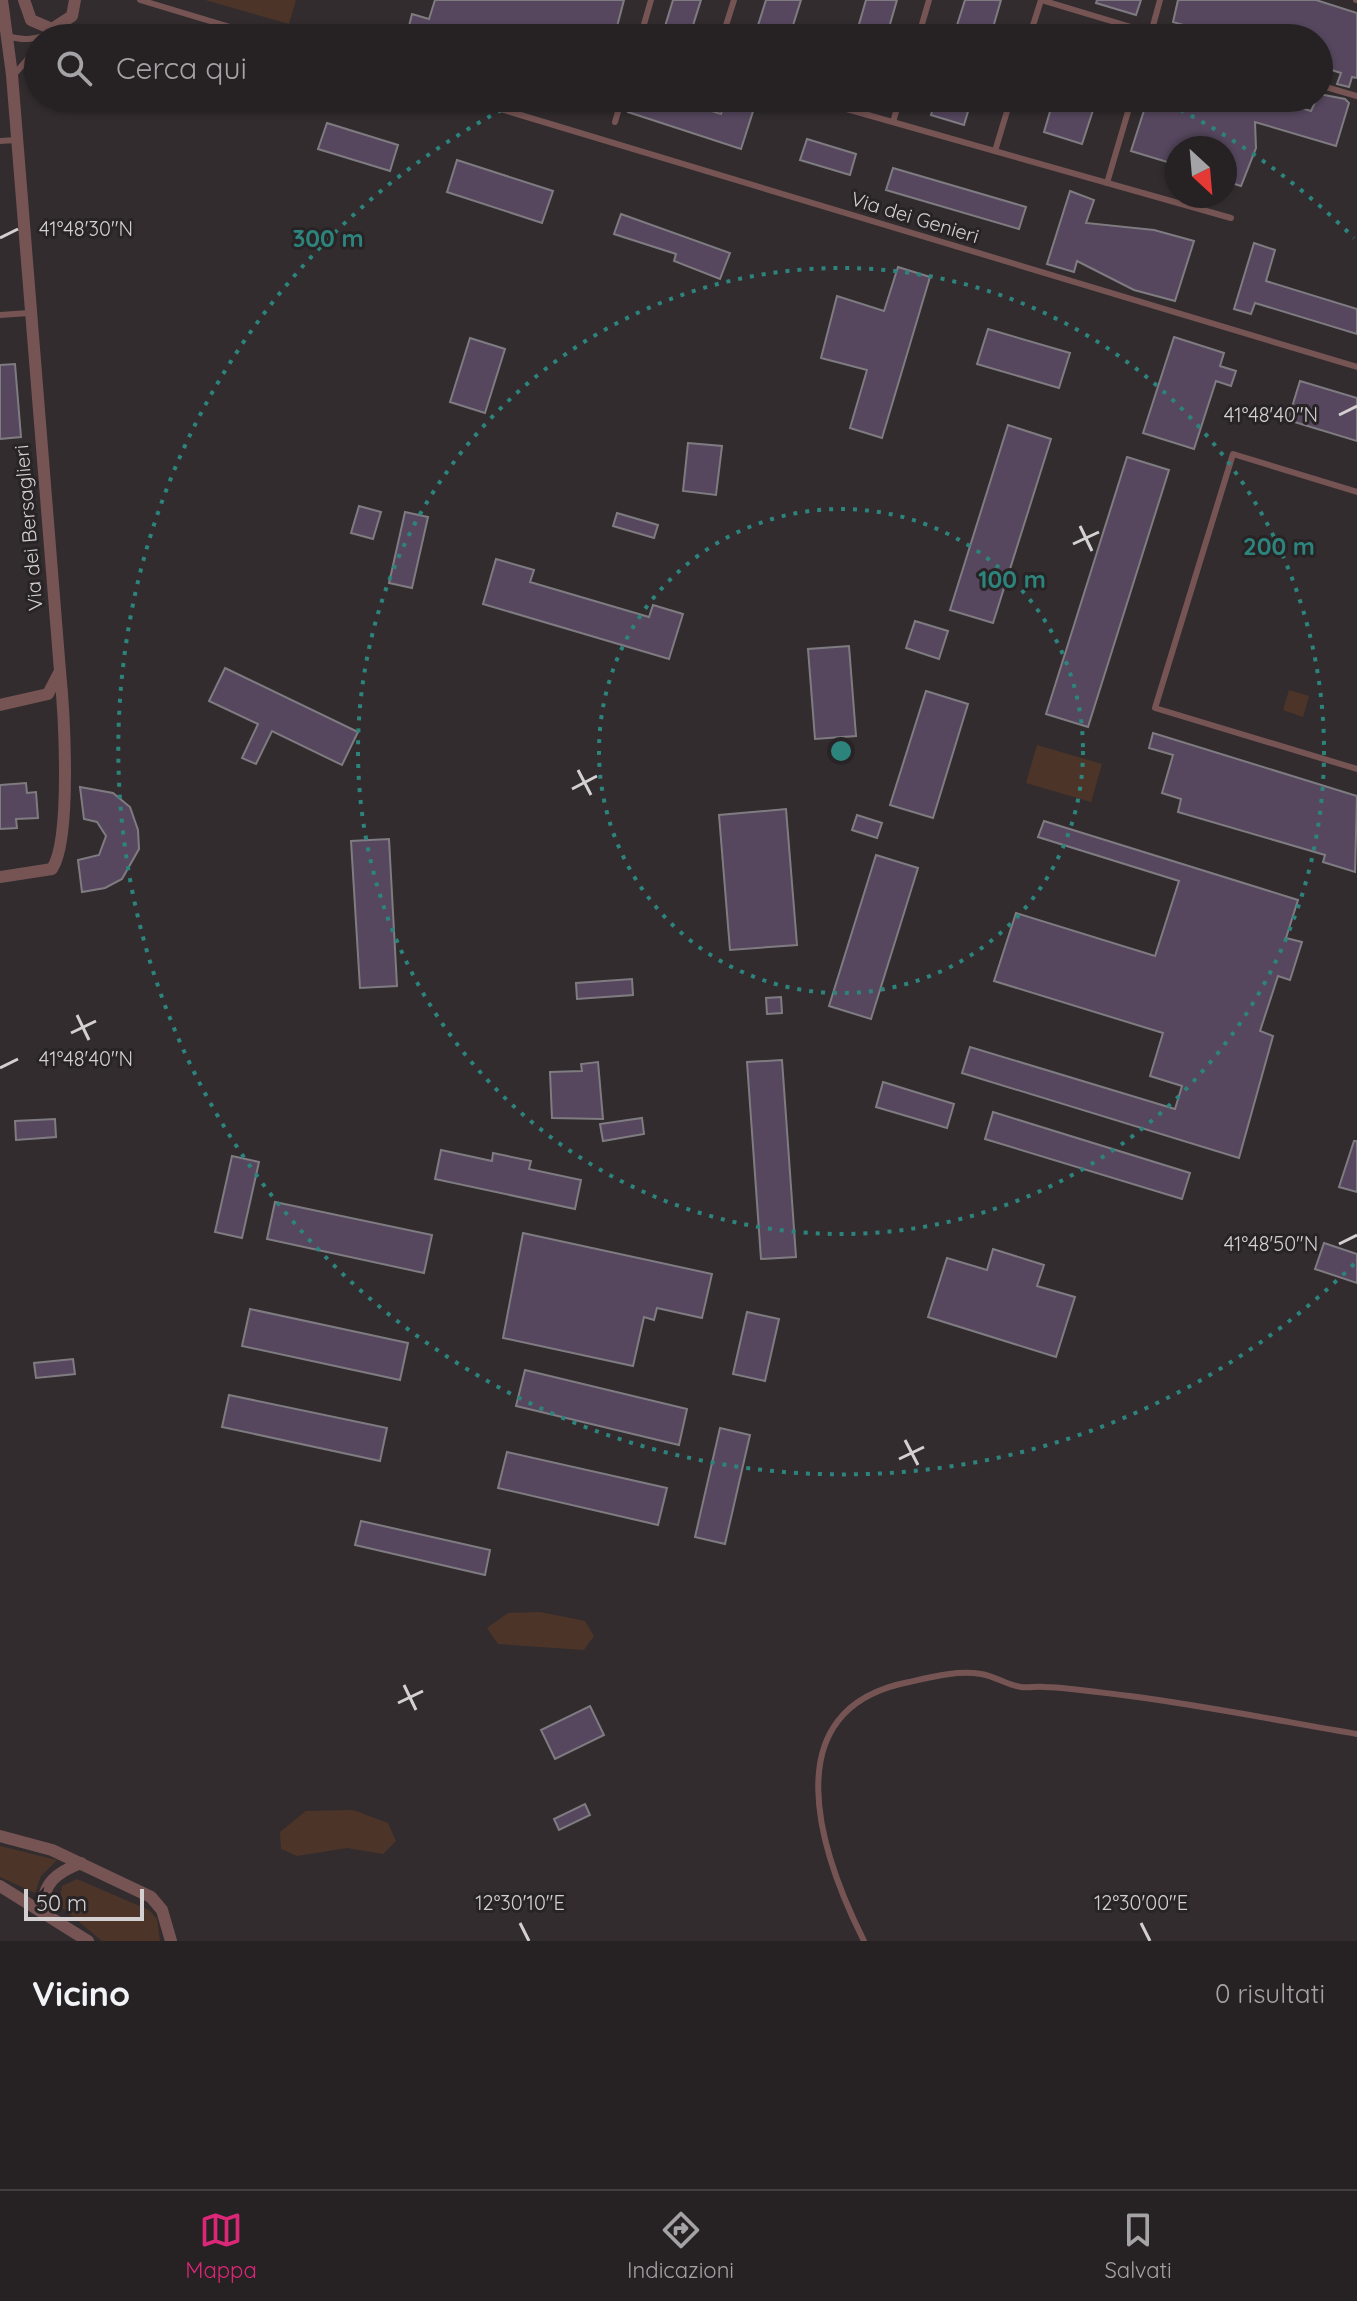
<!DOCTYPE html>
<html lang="it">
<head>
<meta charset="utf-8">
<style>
  body { margin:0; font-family:Quicksand,sans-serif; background:#2e292b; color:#f1f3f6 }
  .compass { position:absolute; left:1165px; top:136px; width:72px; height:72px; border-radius:50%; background:#262123; box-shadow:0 2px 6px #0004; rotate:154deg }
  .scale { position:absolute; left:24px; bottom:20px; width:120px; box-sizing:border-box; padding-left:8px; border:4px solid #d4d0d2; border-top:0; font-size:22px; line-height:28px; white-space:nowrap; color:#d4d0d2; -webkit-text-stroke:6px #282325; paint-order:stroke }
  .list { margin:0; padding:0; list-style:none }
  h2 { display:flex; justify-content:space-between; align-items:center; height:104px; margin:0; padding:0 32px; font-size:34px }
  h2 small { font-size:26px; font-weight:400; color:#a4a3a6 }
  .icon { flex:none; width:44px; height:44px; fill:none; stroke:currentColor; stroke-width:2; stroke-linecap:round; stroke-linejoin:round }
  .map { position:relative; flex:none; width:1357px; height:1941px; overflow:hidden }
  .search { position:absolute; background:#262123; box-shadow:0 2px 6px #0004; left:24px; right:24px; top:24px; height:88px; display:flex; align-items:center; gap:20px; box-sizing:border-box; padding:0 28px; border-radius:44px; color:#a4a3a6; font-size:30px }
  .sheet { height:248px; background:#262123 }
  nav { display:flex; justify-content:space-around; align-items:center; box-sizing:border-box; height:112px; border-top:2px solid #423e41; background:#262123; font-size:22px; color:#a4a3a6 }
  nav a { display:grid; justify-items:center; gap:4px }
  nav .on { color:#db2777 }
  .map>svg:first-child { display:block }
  .green { fill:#4c3528 }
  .building { fill:#56475e; stroke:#7f7c81; stroke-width:2 }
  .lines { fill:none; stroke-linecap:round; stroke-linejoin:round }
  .service { stroke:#765454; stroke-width:6 }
  .minor { stroke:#765454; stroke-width:12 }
  .ticks { fill:none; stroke:#d4d0d2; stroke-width:3 }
  .ring { fill:none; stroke:#2d847d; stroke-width:4; stroke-dasharray:4 8 }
  .labels { text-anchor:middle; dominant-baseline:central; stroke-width:6; stroke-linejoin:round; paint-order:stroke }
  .street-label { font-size:20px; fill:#d4d0d2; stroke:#282325 }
  .ticks-label { font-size:20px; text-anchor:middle; fill:#d4d0d2; stroke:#282325; stroke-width:6; stroke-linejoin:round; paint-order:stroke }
  .centre { fill:#2d847d; stroke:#282325; stroke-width:4 }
  .ring-label { font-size:24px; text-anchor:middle; font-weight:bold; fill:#2d847d; stroke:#282325; stroke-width:6; stroke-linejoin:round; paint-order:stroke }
</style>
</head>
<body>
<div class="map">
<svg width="1357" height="1941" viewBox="0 0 1357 1941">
  <rect width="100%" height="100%" fill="#322c2f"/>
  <!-- green -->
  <g class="green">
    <path d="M205,0H296L289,24Z"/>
    <path d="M1289,690L1309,696L1303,717L1283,710Z"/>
    <path d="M1037,745L1102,764L1091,802L1026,783Z"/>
    <path d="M540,1612L585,1621L594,1636L584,1650L498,1644L487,1628L508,1613Z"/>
    <path d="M353,1810L388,1823L396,1841L383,1854L347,1848L297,1856L281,1849L280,1832L306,1811Z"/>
    <path d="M0,1846L57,1860L41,1876L35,1893L0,1877Z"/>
    <path d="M77,1879L149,1910L157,1919L160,1941H102L59,1905L62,1886Z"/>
  </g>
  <!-- building -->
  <g class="building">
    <path d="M435,0H624L614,38H406L412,14L429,19Z"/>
    <path d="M673,0H701L689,38L663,33Z"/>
    <path d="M766,0H801L789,38H754Z"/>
    <path d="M866,0H897L886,38H855Z"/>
    <path d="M965,0H1001L990,38H953Z"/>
    <path d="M1097,0H1141L1136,15L1096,3Z"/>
    <path d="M1178,0H1316L1357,13V78L1352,77L1349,87L1337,84L1341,73L1319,66V38H1229L1173,22Z"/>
    <path d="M1319,94L1345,99L1349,103L1336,146L1255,122L1256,148L1241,186L1225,181V148H1177V165L1131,151L1148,98H1267L1311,111Z"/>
    <path d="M633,98H671L721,114L726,98L756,102L741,149L628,112Z"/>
    <path d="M936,98H972L964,125L931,115Z"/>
    <path d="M1054,98H1097L1082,144L1044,132Z"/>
    <path d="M327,123L398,145L390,171L318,149Z"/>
    <path d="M807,139L856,154L850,175L800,160Z"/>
    <path d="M457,160L553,191L542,223L447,192Z"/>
    <path d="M893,168L1026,207L1019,229L886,190Z"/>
    <path d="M1070,191L1094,200L1086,223L1154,230L1194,241L1175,301L1134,290L1077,261L1074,272L1047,264Z"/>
    <path d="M621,214L730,253L720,279L674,261L676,254L614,234Z"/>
    <path d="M1254,243L1275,250L1266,281L1357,309V334L1255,303L1251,314L1234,309Z"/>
    <path d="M898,267L930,277L882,438L850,428L867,370L821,358L837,296L884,311Z"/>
    <path d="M988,329L1070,353L1059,388L977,364Z"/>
    <path d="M1174,337L1224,353L1220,366L1236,371L1231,386L1216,381L1194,449L1143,433Z"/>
    <path d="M470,338L505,349L485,413L450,402Z"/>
    <path d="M15,364L21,437L0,439V365Z"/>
    <path d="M1300,381L1357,398V441L1288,420Z"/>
    <path d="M1008,425L1051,439L993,623L950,610Z"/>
    <path d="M688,443L722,446L716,495L683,491Z"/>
    <path d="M1127,457L1169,470L1088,727L1046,714Z"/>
    <path d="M359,506L381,512L373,539L351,533Z"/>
    <path d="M405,512L428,517L412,588L389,583Z"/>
    <path d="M617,513L658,525L654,538L613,526Z"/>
    <path d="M496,559L534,570L530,582L649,617L653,605L683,614L669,659L483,604Z"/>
    <path d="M915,621L948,631L939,659L906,648Z"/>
    <path d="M849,646L856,736L815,739L808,649Z"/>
    <path d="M225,668L358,732L342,765L272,731L256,764L242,758L258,724L209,701Z"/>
    <path d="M926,691L968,704L933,818L890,805Z"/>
    <path d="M1153,733L1357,796L1355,872L1323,862L1325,855L1178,812L1181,799L1162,793L1173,755L1149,748Z"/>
    <path d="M26,783L27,793L36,792L38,818L16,819L17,828L0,829V785Z"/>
    <path d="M80,787L113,793L130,807L138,830L139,849L122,879L105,888L82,892L78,860L99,855L106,836L97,822L84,819Z"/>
    <path d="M786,809L797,945L730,950L719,815Z"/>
    <path d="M857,815L882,823L877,838L852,830Z"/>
    <path d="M1044,821L1298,900L1286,938L1302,942L1290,980L1278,976L1260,1031L1273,1036L1239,1158L962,1073L970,1047L1175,1109L1182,1086L1150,1076L1163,1033L994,981L1016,913L1155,956L1179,881L1038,837Z"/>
    <path d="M389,839L397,986L360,988L351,841Z"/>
    <path d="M876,855L918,868L871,1019L829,1006Z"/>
    <path d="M632,979L633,995L577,999L576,983Z"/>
    <path d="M781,997L782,1013L767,1014L766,998Z"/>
    <path d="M782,1060L796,1257L761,1259L747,1062Z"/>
    <path d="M598,1062L603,1119L552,1118L550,1072L582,1071L581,1064Z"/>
    <path d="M883,1082L954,1104L947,1128L876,1107Z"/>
    <path d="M993,1112L1190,1173L1182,1199L985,1139Z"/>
    <path d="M642,1118L644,1134L603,1141L600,1124Z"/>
    <path d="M55,1119L56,1137L16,1140L15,1121Z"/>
    <path d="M1354,1141H1357V1192L1339,1187Z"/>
    <path d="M441,1150L492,1161L493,1153L531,1161L529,1169L581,1180L575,1209L435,1179Z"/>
    <path d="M232,1156L259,1162L242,1238L215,1232Z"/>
    <path d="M275,1202L432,1235L424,1273L267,1239Z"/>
    <path d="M523,1233L712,1274L702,1318L657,1308L654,1320L644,1317L633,1366L503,1338Z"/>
    <path d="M1324,1243L1357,1254V1283L1315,1269Z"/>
    <path d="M993,1249L1044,1265L1037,1286L1075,1297L1056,1357L928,1317L947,1258L987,1270Z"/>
    <path d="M250,1309L408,1343L400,1380L242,1346Z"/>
    <path d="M747,1312L779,1319L765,1381L733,1374Z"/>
    <path d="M73,1359L75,1374L36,1378L34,1363Z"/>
    <path d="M525,1370L687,1409L679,1445L516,1406Z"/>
    <path d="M229,1395L387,1428L380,1461L222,1427Z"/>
    <path d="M720,1428L750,1435L725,1544L695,1537Z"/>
    <path d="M507,1452L667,1488L658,1525L498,1488Z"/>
    <path d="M361,1521L490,1550L485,1575L355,1545Z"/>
    <path d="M590,1706L604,1735L555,1759L541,1730Z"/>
    <path d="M585,1804L590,1815L559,1830L554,1819Z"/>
  </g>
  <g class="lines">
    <!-- service -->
    <g class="service">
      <path d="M140,0L266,38"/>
      <path d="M1041,0L1151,33L1160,0"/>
      <path d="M1356,0H1357"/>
      <path d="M7,36C24,41 37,40 53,31"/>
      <path d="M640,38L651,0"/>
      <path d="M722,38L734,0"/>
      <path d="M918,38L929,0"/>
      <path d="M1029,38L1041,0"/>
      <path d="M1150,38L1151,33L1168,38"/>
      <path d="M13,76L38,47"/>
      <path d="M1319,85L1357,96"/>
      <path d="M464,98L1357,367"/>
      <path d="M808,98L1231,218"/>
      <path d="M615,122L622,98"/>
      <path d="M893,122L900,98"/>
      <path d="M0,141L16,140"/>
      <path d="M995,151L1011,98"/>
      <path d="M1107,183L1132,98"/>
      <path d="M0,315L29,313"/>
      <path d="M1357,492L1233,454L1155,708L1357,769"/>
      <path d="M864,1941C821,1855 770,1709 909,1682C931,1677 958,1670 981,1674C995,1676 1007,1685 1021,1687C1029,1688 1037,1686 1045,1687C1073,1688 1102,1693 1130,1696C1206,1706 1281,1721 1357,1734"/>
    </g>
    <!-- minor -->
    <g class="minor">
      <path d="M24,0L31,20L52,29L72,16L75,0"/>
      <path d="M0,705L48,694L60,671L12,75L2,0"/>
      <path d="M0,877L52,869C72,839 64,711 60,671"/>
      <path d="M0,1836L52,1850L151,1897L162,1910L171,1941"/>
      <path d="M0,1886L88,1941"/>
      <path d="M44,1910C41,1883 58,1872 81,1863"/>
    </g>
  </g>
  <!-- ticks -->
  <path class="ticks" d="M0,238L18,229M1339,415L1357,406M1080,526L1092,551M1073,544L1099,532M578,770L591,795M572,789L597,776M77,1015L89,1040M71,1033L96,1021M0,1068L18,1059M1339,1244L1357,1235M905,1440L918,1465M899,1459L924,1447M404,1685L416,1710M398,1703L423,1691M520,1923L529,1941M1141,1923L1150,1941"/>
  <!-- distance rings -->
  <g class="ring">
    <circle cx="841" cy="751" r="242"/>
    <circle cx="841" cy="751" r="483"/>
    <path d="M1354 1264A725 725 0 1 1 523 99M715 37A725 725 0 0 1 967 37M1159 99A725 725 0 0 1 1354 238"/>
  </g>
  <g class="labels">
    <!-- street labels -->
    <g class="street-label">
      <text transform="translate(915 217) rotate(17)">Via dei Genieri</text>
      <text transform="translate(28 528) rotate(-95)">Via dei Bersaglieri</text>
    </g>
  </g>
  <g class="ticks-label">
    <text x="86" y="236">41°48'30"N</text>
    <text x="1271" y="422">41°48'40"N</text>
    <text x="86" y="1066">41°48'40"N</text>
    <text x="1271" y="1251">41°48'50"N</text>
    <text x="520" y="1910">12°30'10"E</text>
    <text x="1141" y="1910">12°30'00"E</text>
  </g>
  <circle cx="841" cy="751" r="12" class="centre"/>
  <g class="ring-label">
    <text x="328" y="247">300 m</text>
    <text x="1279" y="555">200 m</text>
    <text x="1012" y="588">100 m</text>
  </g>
</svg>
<svg class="compass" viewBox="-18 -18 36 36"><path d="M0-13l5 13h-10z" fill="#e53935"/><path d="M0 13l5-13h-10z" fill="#a4a3a6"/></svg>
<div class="scale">50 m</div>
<div class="search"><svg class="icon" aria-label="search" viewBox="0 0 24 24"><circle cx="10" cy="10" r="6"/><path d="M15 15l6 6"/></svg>Cerca qui</div>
</div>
<section class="sheet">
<h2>Vicino<small>0 risultati</small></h2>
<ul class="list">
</ul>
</section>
<nav>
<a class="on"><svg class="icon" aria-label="map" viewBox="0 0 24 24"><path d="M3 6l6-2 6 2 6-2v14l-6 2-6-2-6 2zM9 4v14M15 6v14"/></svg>Mappa</a>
<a><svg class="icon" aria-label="directions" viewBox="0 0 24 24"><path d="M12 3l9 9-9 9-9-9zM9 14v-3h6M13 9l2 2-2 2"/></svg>Indicazioni</a>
<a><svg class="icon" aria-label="saved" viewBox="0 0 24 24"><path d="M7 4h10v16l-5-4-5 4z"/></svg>Salvati</a>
</nav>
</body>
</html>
